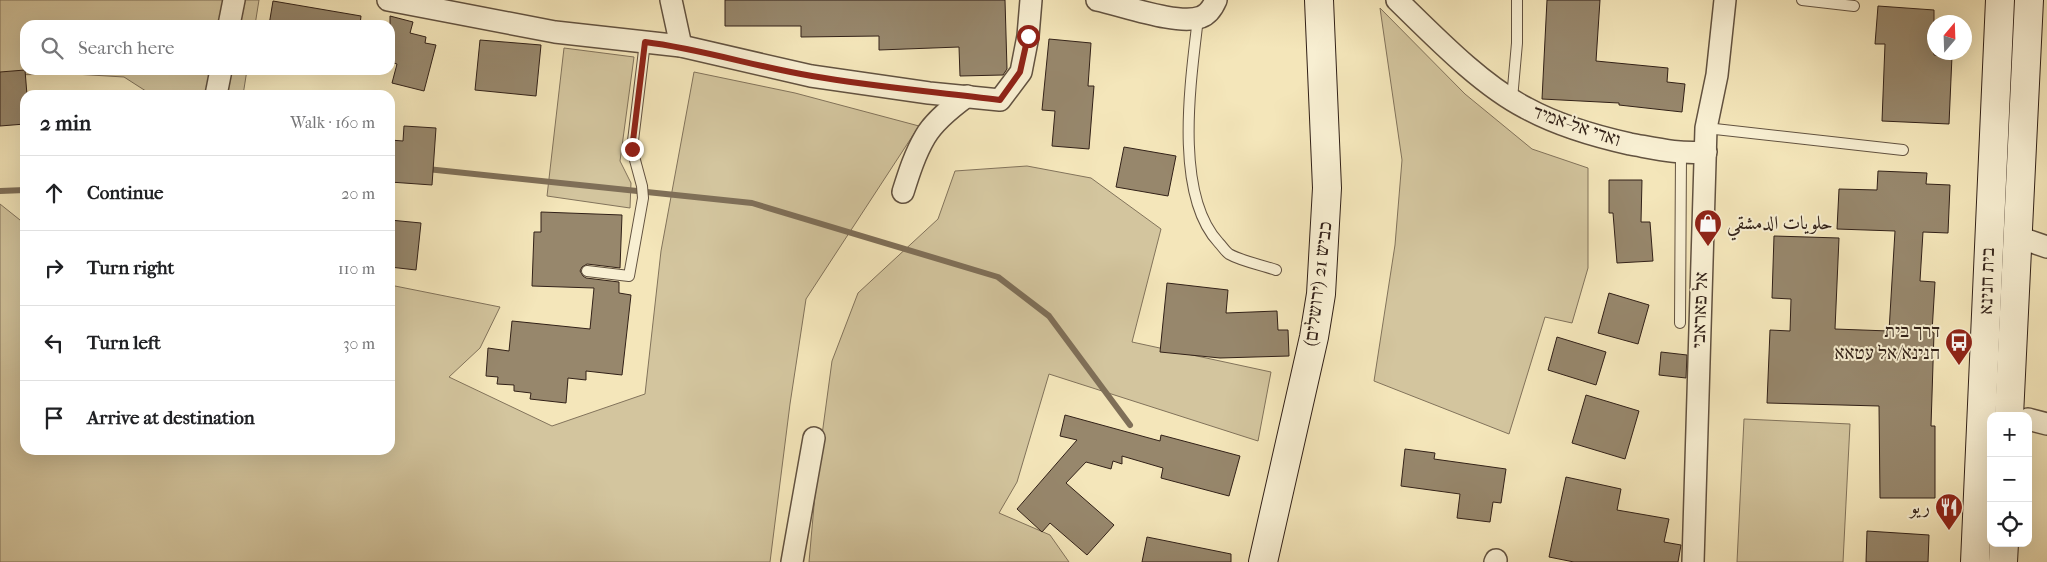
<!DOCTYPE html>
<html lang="en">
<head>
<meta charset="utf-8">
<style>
  body { margin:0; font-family:"IM FELL French Canon",Amiri,"Frank Ruhl Libre",serif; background:#f2f2f2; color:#202124 }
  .controls { position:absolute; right:15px; bottom:15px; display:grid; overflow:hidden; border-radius:10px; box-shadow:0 5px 20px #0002 }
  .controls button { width:45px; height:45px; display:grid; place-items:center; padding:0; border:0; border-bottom:1px solid #e0e0e0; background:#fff; color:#202124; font:25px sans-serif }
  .compass { position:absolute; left:1927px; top:15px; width:45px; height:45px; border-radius:50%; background:#fff; box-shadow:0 5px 20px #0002; rotate:19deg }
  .stop { position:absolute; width:15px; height:15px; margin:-11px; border:4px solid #8f2418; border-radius:50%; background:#fff }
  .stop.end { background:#8f2418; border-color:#fff; box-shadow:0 1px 5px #0008 }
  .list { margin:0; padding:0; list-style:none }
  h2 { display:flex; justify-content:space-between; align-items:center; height:65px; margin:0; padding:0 20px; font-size:21px }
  h2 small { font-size:16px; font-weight:400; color:#757577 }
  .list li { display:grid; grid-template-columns:32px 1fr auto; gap:15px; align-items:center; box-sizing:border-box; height:75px; padding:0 20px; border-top:1px solid #e0e0e0 }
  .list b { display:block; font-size:19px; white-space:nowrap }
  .list em { font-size:16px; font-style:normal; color:#757577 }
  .icon { flex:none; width:28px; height:28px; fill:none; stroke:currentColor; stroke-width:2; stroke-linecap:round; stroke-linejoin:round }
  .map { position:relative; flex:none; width:2047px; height:562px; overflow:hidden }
  .search { position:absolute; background:#fff; box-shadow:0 5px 20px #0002; left:20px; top:20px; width:375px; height:55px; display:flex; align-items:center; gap:12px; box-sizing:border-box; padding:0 18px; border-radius:15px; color:#757577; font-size:19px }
  .panel { position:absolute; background:#fff; box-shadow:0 5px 20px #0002; left:20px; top:90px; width:375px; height:365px; border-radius:15px }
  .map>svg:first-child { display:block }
  .green { fill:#d3c59e; stroke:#82735b }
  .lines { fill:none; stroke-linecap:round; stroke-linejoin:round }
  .stream { stroke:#7f6f58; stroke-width:6 }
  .building { fill:#97876c; stroke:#322118 }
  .lane-casing { stroke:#625240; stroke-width:12 }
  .street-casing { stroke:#625240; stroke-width:24 }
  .secondary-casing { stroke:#322118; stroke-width:30 }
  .lane { stroke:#f8efd2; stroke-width:10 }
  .street { stroke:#f8efd2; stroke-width:21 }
  .secondary { stroke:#f8efd2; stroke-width:28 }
  .route { stroke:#8f2418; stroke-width:6 }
  .labels { text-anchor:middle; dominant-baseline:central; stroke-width:4; stroke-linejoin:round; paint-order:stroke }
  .street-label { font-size:19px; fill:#322118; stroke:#f8efd2 }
  .poi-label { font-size:19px; fill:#322118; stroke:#f8efd2; text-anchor:end }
</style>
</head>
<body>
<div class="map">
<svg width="2047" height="562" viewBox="0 0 2047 562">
  <rect width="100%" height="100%" fill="#f4e6ba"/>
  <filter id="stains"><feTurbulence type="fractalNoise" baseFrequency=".004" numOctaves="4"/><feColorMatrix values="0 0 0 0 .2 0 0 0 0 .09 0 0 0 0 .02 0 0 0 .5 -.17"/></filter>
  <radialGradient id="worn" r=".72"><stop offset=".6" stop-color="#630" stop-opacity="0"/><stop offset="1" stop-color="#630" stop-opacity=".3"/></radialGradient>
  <!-- green -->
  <g class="green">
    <path d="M0,0H259L255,25H25V70H247L243,95H152L124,77L74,74L0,75Z"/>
    <path d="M1380,8L1465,94L1532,149L1588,168V268L1572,323L1545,317L1509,434L1374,381L1395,245L1402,160Z"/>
    <path d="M564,48L634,57L620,161L631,183L630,208L547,196Z"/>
    <path d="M694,72L795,93L919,126L806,299L790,404L770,562H0V204L25,224V450H390V285L500,307L480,348L449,377L552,426L645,394L661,251Z"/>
    <path d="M1027,166L1091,178L1161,229L1132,342L1271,372L1258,441L1049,374L1017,482L999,513L1050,535L1069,562H809L817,472L832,361L858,293L938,219L955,171Z"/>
    <path d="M1744,419L1850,424L1843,562H1737Z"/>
  </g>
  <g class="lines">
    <!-- stream -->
    <g class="stream">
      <path d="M427,169L752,203L998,277L1049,316L1130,425"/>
      <path d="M0,191L25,190"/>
    </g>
  </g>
  <!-- building -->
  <g class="building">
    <path d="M725,0H1005L1007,69L1003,75L960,76L959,47L879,50V36L801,37V26H725Z"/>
    <path d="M1547,0H1600L1596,61L1668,68L1667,82L1685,84L1682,112L1619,105V103L1542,99Z"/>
    <path d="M273,1L361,16L360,25H269Z"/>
    <path d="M1878,6L1934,10V55L1952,56L1949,124L1882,121L1885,44H1875Z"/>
    <path d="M390,16L413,22L410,33L426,37L425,43L436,45L424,91L392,83L397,64L390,62Z"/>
    <path d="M1049,39L1091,43L1088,86H1094L1089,149L1052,146L1055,111L1042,110Z"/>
    <path d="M480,40L541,45L536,96L475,90Z"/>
    <path d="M25,70L27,95H25V124L0,126V72Z"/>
    <path d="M404,126L436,128L432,185L390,182V140L403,141Z"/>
    <path d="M1124,147L1176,156L1168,196L1116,187Z"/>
    <path d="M1878,171L1927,173L1926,184L1950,185L1948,233L1923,232L1920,281L1935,282L1932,332L1934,333L1931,426H1935V498H1880L1879,406L1767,403L1770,330L1790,331L1791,299L1772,298L1774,236L1839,238L1835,329L1889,331L1895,231L1837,229L1839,189L1877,190Z"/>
    <path d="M1609,180H1642L1641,222H1650L1653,261L1617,263L1613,213H1609Z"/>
    <path d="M541,212L622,215L620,268L587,264L582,267L580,271L583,276L586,278L619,282V293L631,295L622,375L586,371V380L568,378L566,403L530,399L531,393L514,391V385L497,384L498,377L486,376L488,348L509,351L512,321L590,329L594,288L532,286L534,232H541Z"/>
    <path d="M390,220L421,223L416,270L390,267Z"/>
    <path d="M1167,283L1228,290L1226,313L1277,311L1278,330H1288L1289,356L1220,358L1160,352Z"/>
    <path d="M1609,293L1649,305L1638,344L1598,333Z"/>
    <path d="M1557,337L1606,352L1596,385L1548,370Z"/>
    <path d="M1661,352L1687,355L1686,378L1659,375Z"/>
    <path d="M1586,395L1639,411L1625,459L1572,443Z"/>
    <path d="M1065,415L1160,441L1161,435L1240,456L1229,496L1161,478L1163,468L1122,456V464L1113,461L1111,469L1086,462L1066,483L1114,525L1087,555L1050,523L1042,532L1017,509L1077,440L1060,436Z"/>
    <path d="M1405,449L1435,453L1434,459L1506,469L1501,503L1493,502L1490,522L1457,518L1460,494L1401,486Z"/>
    <path d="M1566,477L1621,489L1617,510L1669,519L1664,542L1681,545L1678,562H1574L1549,557Z"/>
    <path d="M1867,531L1929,535L1928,562H1866Z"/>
    <path d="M1147,537L1231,554V562H1142Z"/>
  </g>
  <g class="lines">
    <!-- lane casing -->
    <g class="lane-casing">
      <g id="lane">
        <path d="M1802,0L1854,6"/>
        <path d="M1198,18C1191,79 1173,194 1219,243C1222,246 1225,251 1229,254C1241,261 1262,265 1276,270"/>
        <path d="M1512,99L1517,43V0"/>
        <path d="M1706,128L1903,150"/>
        <path d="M587,271L629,276L643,198L642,186L632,149L645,42"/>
        <path d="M1680,323L1681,154"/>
      </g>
    </g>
    <!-- street casing -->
    <g class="street-casing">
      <g id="street">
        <path d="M388,0L555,32L681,46L811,76L929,93L1000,100L1021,72L1028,36L1031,0"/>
        <path d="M671,0L681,46"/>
        <path d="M1097,0C1122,5 1179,26 1201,17C1209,14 1213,7 1216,0"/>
        <path d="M1397,0C1434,36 1481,85 1526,108C1559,126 1594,136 1630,144C1658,149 1677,154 1706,152"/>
        <path d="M229,25L234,0"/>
        <path d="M216,95L221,70"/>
        <path d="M903,192C909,173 915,154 925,137C934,121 952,107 967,96"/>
        <path d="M2018,237L2047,247"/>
        <path d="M2028,419L2047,424"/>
        <path d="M792,562L814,438"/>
        <path d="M1495,562L1496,560"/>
        <path d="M1693,562L1706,128L1717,75L1725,0"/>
      </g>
    </g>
    <!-- secondary casing -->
    <g class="secondary-casing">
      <g id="secondary">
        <path d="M2009,416L2029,0"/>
        <path d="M1263,562L1314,337L1321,294L1327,188L1319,0"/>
        <path d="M1975,562L2000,0"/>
        <path d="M2003,562L2004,543"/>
      </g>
    </g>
    <!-- lane -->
    <use href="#lane" class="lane"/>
    <!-- street -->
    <use href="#street" class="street"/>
    <!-- secondary -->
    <use href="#secondary" class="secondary"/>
  </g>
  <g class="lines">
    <!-- route -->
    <path class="route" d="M632,149L645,42C702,49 756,67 812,76C875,87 938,92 1000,100L1020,72L1028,36"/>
  </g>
  <!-- icons -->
  <defs>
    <g id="shop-pin" transform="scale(1.4375)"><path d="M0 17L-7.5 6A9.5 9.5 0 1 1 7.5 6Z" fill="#8f2418" stroke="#f8efd2"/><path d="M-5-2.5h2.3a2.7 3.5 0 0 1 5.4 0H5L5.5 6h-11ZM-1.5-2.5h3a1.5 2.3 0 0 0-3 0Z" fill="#fff"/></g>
    <g id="bus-pin" transform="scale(1.4375)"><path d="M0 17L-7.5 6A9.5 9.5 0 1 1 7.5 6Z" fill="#8f2418" stroke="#f8efd2"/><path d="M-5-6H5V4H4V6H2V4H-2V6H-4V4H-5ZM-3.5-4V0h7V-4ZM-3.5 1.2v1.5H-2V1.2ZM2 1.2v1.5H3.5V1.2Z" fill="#fff"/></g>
    <g id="restaurant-pin" transform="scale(1.4375)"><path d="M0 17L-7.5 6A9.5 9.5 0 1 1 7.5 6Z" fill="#8f2418" stroke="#f8efd2"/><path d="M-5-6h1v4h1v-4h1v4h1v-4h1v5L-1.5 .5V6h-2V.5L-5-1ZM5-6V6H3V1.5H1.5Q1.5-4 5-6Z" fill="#fff"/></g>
  </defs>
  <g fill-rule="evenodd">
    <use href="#shop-pin" x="1708" y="223"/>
    <use href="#bus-pin" x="1959" y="342"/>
    <use href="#restaurant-pin" x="1949" y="507"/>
  </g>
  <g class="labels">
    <!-- street labels -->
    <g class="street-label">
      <text transform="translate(1577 126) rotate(19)">ואדי אל-אמיד</text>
      <text transform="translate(1987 281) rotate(-88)">בית חנינא</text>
      <text transform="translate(1318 284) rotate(-83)">כביש 21 (ירושלים)</text>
      <text transform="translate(1700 310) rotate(-88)">אל פאראבי</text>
    </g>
    <!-- poi labels -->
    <g class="poi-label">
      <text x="1727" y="223" text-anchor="start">حلويات الدمشقي</text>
      <text x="1940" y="331">דרך בית<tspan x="1940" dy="22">חנינא/אל עטאא</tspan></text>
      <text x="1930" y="507">ريو</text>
    </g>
  </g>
  <rect width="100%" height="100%" filter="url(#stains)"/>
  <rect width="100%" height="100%" fill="url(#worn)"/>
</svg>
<div class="controls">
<button>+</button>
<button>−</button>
<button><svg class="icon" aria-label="locate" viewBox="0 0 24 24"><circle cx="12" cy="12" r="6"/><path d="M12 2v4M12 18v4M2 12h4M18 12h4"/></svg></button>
</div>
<svg class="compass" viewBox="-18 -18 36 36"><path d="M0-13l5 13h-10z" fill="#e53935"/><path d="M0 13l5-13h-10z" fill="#757577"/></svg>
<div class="stop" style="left:1028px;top:36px"></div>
<div class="stop end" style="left:632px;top:149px"></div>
<div class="search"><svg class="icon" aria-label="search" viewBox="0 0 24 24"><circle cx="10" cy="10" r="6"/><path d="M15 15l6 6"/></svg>Search here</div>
<section class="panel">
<h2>2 min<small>Walk · 160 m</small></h2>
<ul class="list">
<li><svg class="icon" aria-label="ahead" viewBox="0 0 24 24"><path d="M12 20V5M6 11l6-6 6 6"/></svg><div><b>Continue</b></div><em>20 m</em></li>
<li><svg class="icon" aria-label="right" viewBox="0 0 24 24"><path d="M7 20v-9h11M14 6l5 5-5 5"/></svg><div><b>Turn right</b></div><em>110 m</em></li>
<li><svg class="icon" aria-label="left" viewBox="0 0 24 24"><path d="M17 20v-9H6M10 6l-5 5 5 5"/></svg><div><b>Turn left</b></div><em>30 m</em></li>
<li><svg class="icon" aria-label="arrive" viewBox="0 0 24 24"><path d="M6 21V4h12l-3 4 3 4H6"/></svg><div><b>Arrive at destination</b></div></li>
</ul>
</section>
</div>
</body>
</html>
